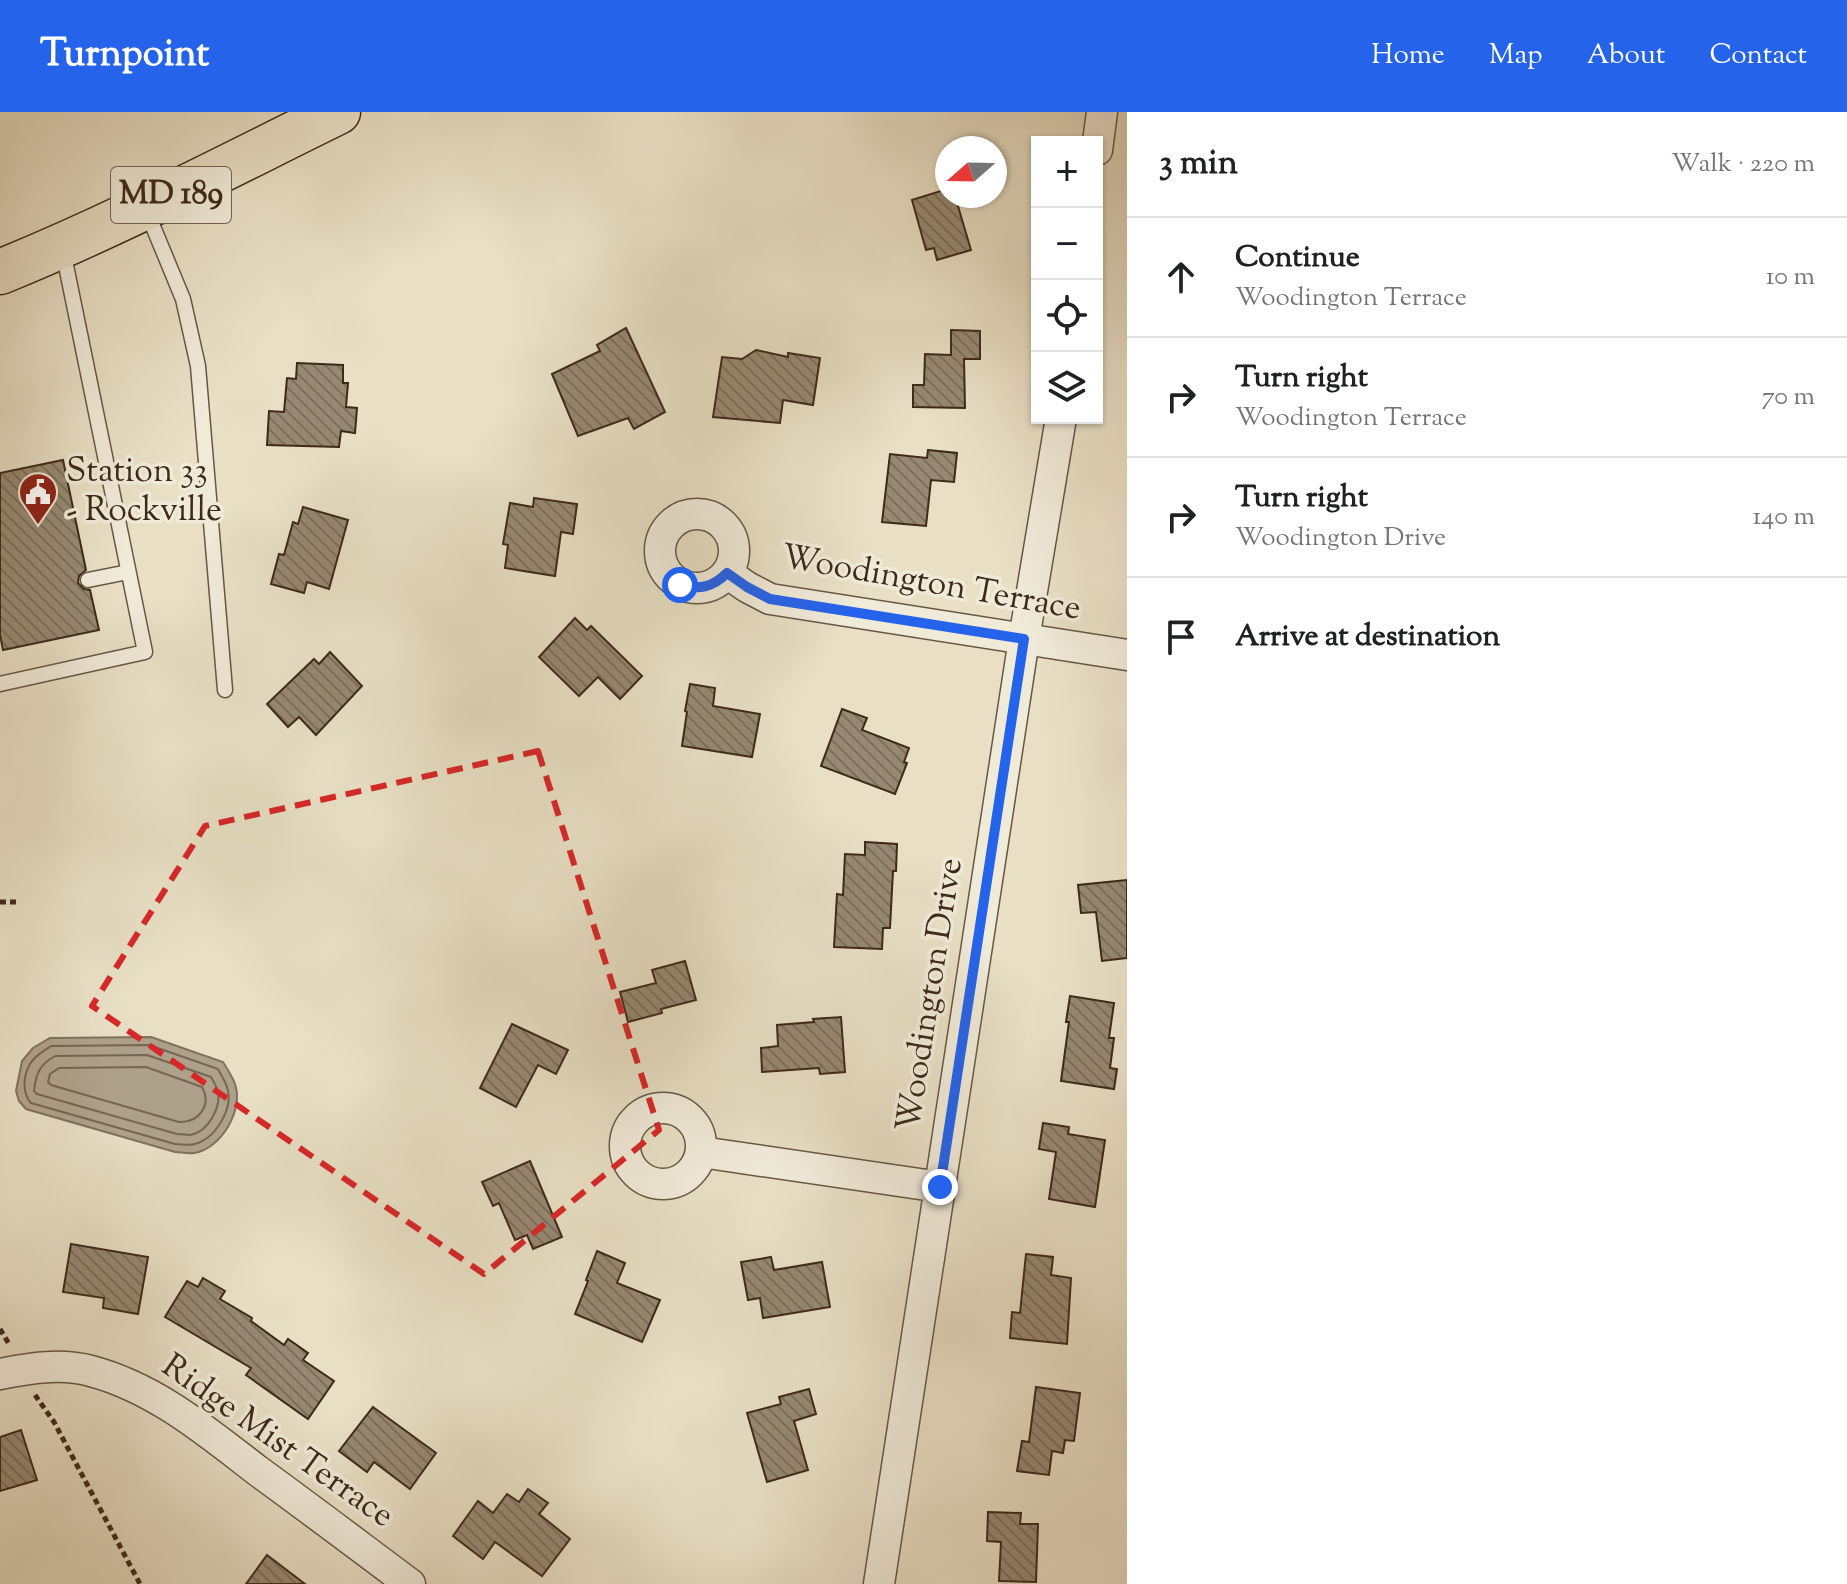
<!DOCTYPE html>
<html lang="en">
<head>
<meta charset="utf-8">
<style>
  body { margin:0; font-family:"Sorts Mill Goudy",serif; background:#f2f2f2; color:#202124 }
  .controls { position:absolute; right:24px; top:24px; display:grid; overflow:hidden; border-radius:0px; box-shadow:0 2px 6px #0004 }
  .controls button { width:72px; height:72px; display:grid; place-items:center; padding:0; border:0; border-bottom:2px solid #e0e0e0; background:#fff; color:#202124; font:40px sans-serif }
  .compass { position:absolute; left:935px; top:24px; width:72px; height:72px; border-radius:50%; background:#fff; box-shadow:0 2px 6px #0004; rotate:250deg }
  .stop { position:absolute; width:24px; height:24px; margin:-18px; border:6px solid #2563eb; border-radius:50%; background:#fff }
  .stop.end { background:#2563eb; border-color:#fff; box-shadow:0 2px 8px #0008 }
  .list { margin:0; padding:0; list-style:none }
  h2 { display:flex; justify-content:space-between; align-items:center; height:104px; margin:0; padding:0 32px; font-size:34px }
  h2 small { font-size:26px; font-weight:400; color:#757577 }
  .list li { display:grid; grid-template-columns:52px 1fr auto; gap:24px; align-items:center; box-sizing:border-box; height:120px; padding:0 32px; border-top:2px solid #e0e0e0 }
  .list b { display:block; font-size:30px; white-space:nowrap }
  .list p { margin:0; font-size:26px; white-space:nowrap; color:#757577 }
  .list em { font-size:26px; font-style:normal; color:#757577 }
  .icon { flex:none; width:44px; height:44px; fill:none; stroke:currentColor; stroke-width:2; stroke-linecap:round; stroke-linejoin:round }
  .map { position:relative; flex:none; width:1127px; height:1472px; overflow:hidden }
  header { display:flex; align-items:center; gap:48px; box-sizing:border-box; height:112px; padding:0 40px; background:#2563eb; color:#fff }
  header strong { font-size:38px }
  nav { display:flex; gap:44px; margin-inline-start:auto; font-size:28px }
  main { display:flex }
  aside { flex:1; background:#fff }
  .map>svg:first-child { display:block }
  .water { fill:#aea18b; stroke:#81715d; stroke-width:2 }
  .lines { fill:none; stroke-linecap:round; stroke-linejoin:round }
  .shore { stroke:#766652; stroke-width:2 }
  .building { fill:url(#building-back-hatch); stroke:#3e2a19; stroke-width:2 }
  .service-casing { stroke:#685744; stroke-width:17 }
  .minor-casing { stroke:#685744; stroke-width:33 }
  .primary-casing { stroke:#3e2a19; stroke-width:47 }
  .path { stroke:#3e2a19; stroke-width:5; stroke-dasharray:6 4; stroke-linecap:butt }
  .service { stroke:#f0ead9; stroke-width:14 }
  .minor { stroke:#f0ead9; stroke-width:30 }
  .primary { stroke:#e8dfc5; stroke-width:44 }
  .route { stroke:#2563eb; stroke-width:10 }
  .marked { fill:none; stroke:#d62828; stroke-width:6; stroke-dasharray:16 10; stroke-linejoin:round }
  .labels { text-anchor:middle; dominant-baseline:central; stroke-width:7; stroke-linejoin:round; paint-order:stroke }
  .shield { fill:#f0ead9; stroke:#736453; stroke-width:2 }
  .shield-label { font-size:32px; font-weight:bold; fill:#3e2a19 }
  .poi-label { font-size:34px; fill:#3e2a19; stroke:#f0ead9; text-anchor:start }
  .street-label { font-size:34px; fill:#3e2a19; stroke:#f0ead9 }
</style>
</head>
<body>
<header>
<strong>Turnpoint</strong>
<nav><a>Home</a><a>Map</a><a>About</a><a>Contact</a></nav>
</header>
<main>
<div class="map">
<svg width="1127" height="1472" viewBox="0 0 1127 1472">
  <defs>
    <pattern id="building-back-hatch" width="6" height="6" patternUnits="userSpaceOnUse" patternTransform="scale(2)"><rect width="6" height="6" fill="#968872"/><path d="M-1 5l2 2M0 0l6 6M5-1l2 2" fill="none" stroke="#7c6f5d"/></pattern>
  </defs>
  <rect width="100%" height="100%" fill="#e8dfc5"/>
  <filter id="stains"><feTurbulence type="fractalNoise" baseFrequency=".0025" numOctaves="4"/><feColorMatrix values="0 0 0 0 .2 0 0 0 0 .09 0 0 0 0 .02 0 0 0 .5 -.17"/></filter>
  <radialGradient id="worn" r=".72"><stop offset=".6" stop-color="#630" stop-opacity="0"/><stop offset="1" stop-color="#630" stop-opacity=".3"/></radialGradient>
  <!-- water -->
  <path class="water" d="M151,925L223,950C227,957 232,964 235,972C244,998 221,1037 194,1041C188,1042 180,1040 175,1040L26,997L19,989L16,979L22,949L33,936L50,926Z"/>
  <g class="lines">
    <!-- shore -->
    <g class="shore">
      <path d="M149,933L218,957C221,963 225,969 227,975C234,996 216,1026 195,1032C189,1034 182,1032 175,1032L31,991C22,981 23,964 30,952C34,944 44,939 51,934Z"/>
      <path d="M147,943L211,965C213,969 216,973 217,977C223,994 208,1020 190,1023C186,1023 182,1022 177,1022L37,982L34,979C36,962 39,953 55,944Z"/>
      <path d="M146,955L202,975C212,993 199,1011 179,1010L51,973L48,970L50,962L59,956Z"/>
    </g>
  </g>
  <!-- building -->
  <g class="building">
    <path d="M947,77V84H955L971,138L937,148L934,136L926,138L912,88Z"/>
    <path d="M626,216L665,300L634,317L628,306L578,324L552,262L600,239L597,233Z"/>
    <path d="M951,218L980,219V247H964L965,296L913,295V273H924L925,242L951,243Z"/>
    <path d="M756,238L788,245V241L820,246L813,293L783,288L780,311L713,305L722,245L742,247Z"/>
    <path d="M297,251L343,253V271H348L346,295L357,296L355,321L341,319L339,335L267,333L269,299L284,300L287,266L296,267Z"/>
    <path d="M928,338L957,341L954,370L931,368L926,414L882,410L890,342L927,346Z"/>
    <path d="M63,348L86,458L79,464L78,471L84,477L90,478L99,518L3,538L0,523V361Z"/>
    <path d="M534,386L577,392L573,422L561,420L555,464L505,456L508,433L503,432L510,391L533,395Z"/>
    <path d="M303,395L348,408L329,477L307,470L304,481L271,472L279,442L284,443L293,410L298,412Z"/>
    <path d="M575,506L587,518L591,514L642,564L620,587L598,565L579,584L539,545Z"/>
    <path d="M330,540L362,574L316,623L299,605L288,615L267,592L314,547L319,552Z"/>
    <path d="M690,572L715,576L713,594L760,602L752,645L682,634L687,600L685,599Z"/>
    <path d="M842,597L867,606L862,618L909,636L904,650L907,651L895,682L821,654Z"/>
    <path d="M865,730L897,732L896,759H893L890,816H883L882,837L834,835L837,782L843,783L845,742L865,743Z"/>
    <path d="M1127,768V846L1102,849L1096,800L1081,801L1078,773Z"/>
    <path d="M685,849L696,888L661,897L662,901L628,910L620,880L656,871L652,858Z"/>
    <path d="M1070,884L1114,891L1109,926H1114L1110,956L1117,957L1114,977L1061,969L1069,910H1066Z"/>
    <path d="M841,905L845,960L820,962L819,956L762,960L761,936L778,934L777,913L814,910L813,907Z"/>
    <path d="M512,912L568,938L556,962L538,953L516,995L480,976Z"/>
    <path d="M1043,1011L1069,1015L1068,1022L1105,1028L1095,1095L1049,1087L1056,1040L1039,1037Z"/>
    <path d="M530,1049L562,1125L533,1137L527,1123L515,1128L499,1091L493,1094L482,1070Z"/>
    <path d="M71,1132L148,1145L138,1202L103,1196L104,1186L63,1180Z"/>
    <path d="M597,1139L625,1151L617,1171L660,1188L642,1230L575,1202L588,1169L586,1168Z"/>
    <path d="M1026,1142L1053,1145L1051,1163L1071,1166L1067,1232L1010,1226L1012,1200L1020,1201Z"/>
    <path d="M771,1145L774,1158L822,1150L830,1195L763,1206L760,1186L748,1188L741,1150Z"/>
    <path d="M203,1166L225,1179L220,1187L252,1206L251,1209L284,1233L288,1227L308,1241L303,1248L334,1269L308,1307L246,1263L251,1256L165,1205L187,1169L198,1175Z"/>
    <path d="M1036,1275L1080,1281L1074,1329L1065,1328L1063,1341L1052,1339L1049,1363L1017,1359L1022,1329L1029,1330Z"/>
    <path d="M809,1277L816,1302L794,1309L808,1358L767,1370L747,1301L781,1292L779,1285Z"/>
    <path d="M373,1295L436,1341L410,1377L374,1350L367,1360L339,1339Z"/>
    <path d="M21,1318L37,1368L0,1379V1325Z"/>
    <path d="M528,1377L548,1391L539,1402L570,1427L542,1464L495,1430L483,1447L453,1424L478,1389L493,1401L507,1382L519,1390Z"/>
    <path d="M988,1400L1021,1401L1020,1412H1038L1036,1470L999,1469L1001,1430L987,1429Z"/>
    <path d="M267,1443L305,1472H246Z"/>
  </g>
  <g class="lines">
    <!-- service casing -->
    <g class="service-casing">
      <g id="service">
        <path d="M147,100L183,187L198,254L225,578"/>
        <path d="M88,468L128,460"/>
        <path d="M0,572L145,540L63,139"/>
      </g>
    </g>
    <!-- minor casing -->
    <g class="minor-casing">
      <g id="minor">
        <path d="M1097,38L1102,0"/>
        <circle cx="697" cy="439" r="37"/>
        <path d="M727,461L747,475L770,487L1127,543"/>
        <circle cx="663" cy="1034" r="38"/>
        <path d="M701,1040L940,1075"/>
        <path d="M0,1262C30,1256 61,1251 91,1259C155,1276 206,1319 258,1359C309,1396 359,1434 410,1472"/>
        <path d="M879,1472L1024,527L1061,306"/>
      </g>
    </g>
    <!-- primary casing -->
    <g class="primary-casing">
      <path id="primary" d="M0,160C116,113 226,55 338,0"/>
    </g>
    <!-- path -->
    <g class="path">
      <path d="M0,790H19"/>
      <path d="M0,1217L9,1232"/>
      <path d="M35,1283L54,1310L140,1472"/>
    </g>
    <!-- service -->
    <use href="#service" class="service"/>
    <!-- minor -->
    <use href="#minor" class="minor"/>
    <!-- primary -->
    <use href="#primary" class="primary"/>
  </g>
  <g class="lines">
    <!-- route -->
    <path class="route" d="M680,473C700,478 713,475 727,461L747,475L770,487L1024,527L940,1075"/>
  </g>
  <!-- marked area -->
  <path class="marked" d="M538,639L659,1018L484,1162L92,894L205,714Z"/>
  <!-- icons -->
  <defs>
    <g id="civic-pin" transform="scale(2)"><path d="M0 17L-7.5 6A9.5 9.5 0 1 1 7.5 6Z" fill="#8f2418" stroke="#f0ead9"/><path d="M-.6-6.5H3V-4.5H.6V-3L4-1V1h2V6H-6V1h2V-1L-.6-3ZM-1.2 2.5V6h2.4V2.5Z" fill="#fff"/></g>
  </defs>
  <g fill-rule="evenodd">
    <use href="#civic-pin" x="38" y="380"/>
  </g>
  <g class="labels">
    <!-- shield labels -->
    <rect class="shield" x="111" y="55" width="120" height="56" rx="6"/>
    <g class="shield-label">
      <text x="171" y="83">MD 189</text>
    </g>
    <!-- poi labels -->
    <g class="poi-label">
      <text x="66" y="360">Station 33<tspan x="66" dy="39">- Rockville</tspan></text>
    </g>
    <!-- street labels -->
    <g class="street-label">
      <text transform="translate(931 472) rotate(10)">Woodington Terrace</text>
      <text transform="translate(931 883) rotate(-81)">Woodington Drive</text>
      <text transform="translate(277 1330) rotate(35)">Ridge Mist Terrace</text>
    </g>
  </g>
  <rect width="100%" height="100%" filter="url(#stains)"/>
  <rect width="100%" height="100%" fill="url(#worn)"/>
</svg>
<div class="controls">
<button>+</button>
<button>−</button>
<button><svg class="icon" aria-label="locate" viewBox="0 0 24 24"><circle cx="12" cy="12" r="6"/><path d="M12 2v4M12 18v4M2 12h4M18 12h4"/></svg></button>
<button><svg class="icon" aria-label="layers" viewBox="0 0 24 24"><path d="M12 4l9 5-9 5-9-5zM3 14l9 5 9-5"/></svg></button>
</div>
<svg class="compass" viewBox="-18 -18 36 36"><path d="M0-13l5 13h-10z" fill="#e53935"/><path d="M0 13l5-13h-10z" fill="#757577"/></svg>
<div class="stop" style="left:680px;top:473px"></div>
<div class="stop end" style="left:940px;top:1075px"></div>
</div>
<aside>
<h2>3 min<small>Walk · 220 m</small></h2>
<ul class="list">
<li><svg class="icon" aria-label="ahead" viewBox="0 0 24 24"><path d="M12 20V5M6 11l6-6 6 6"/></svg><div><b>Continue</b><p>Woodington Terrace</p></div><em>10 m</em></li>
<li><svg class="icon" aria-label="right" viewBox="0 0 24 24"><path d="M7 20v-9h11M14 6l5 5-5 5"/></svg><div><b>Turn right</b><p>Woodington Terrace</p></div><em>70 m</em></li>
<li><svg class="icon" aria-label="right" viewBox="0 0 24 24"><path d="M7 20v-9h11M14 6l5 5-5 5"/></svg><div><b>Turn right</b><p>Woodington Drive</p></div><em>140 m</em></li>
<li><svg class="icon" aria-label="arrive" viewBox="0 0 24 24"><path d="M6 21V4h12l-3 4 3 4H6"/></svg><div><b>Arrive at destination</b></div></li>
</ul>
</aside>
</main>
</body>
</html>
